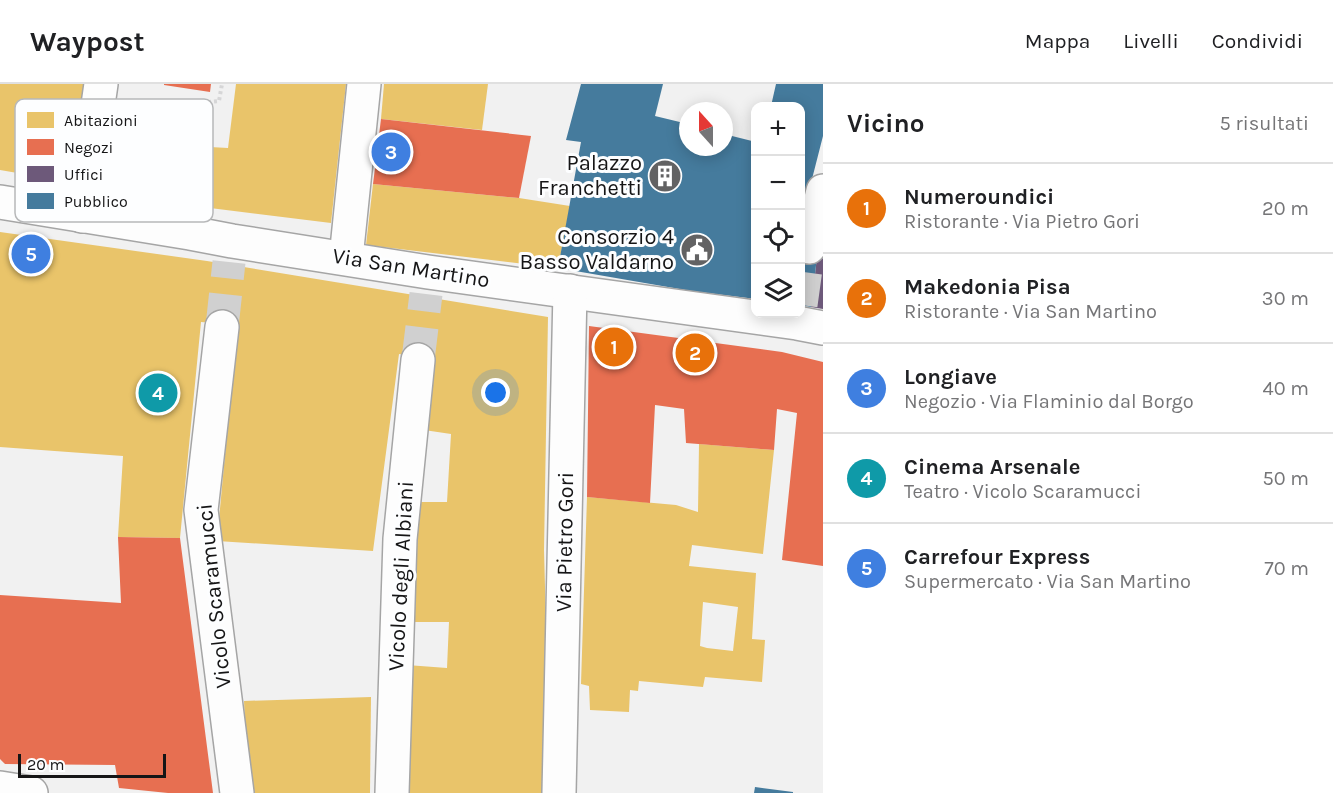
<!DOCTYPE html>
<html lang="it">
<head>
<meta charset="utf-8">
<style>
  body { margin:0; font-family:Karla,sans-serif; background:#f6f6f6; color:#202124 }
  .controls { position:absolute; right:18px; top:18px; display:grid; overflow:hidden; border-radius:12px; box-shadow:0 3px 15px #0003 }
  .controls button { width:54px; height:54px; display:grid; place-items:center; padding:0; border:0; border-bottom:2px solid #e0e0e0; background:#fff; color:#202124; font:30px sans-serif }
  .compass { position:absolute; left:679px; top:18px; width:54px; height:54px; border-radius:50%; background:#fff; box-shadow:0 3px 15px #0003; rotate:339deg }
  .scale { position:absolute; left:18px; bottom:15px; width:148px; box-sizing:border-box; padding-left:6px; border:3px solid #151516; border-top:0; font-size:16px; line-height:21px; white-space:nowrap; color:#151516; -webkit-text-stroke:4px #fdfeff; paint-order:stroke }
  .you { position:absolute; left:496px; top:309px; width:21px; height:21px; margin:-15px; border:4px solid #fff; border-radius:50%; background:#1a73e8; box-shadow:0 0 0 9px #1a73e833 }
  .badge { display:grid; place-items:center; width:39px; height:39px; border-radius:50%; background:#2563eb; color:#fff; font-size:20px; font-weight:700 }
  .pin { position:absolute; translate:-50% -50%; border:3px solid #fff; box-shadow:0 2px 6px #0006 }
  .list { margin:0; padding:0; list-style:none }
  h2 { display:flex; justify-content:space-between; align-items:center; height:78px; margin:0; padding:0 24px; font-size:26px }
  h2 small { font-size:20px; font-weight:400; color:#757577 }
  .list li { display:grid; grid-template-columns:39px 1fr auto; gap:18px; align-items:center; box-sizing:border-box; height:90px; padding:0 24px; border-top:2px solid #e0e0e0 }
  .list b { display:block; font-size:22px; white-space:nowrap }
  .list p { margin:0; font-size:20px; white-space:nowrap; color:#757577 }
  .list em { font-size:20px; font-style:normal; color:#757577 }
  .icon { flex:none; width:33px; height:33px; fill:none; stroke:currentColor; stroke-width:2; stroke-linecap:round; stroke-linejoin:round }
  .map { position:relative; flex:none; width:823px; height:709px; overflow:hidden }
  header { display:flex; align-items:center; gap:36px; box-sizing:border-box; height:84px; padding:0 30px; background:#fff; border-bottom:2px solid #e0e0e0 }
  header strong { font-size:28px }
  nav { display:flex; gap:33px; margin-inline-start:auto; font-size:21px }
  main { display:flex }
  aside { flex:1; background:#fff }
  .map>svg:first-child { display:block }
  .homes { fill:#e9c46a; fill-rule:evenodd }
  .shops { fill:#e76f51 }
  .offices { fill:#6d597a }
  .public { fill:#457b9d }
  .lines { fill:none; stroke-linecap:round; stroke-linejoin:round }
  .minor-tunnel { stroke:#d0d0d0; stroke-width:33; stroke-dasharray:33 16; stroke-linecap:butt }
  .minor-casing { stroke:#a5a5a5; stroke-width:36 }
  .path { stroke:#d6d6d7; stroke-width:4; stroke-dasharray:3 3; stroke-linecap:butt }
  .minor { stroke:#fdfdfd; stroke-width:33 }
  .labels { text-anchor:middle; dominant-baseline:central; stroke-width:6; stroke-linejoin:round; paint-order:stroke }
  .poi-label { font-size:22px; fill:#151516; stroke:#fdfeff; text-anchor:end }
  .street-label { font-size:22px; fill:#151516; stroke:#fdfeff }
  .key { fill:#fdfeff; stroke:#b7b8b9; stroke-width:1.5 }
  .key-label { font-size:16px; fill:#151516 }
</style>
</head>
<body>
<header>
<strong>Waypost</strong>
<nav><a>Mappa</a><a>Livelli</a><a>Condividi</a></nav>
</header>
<main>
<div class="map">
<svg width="823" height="709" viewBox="0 0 823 709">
  <rect width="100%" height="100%" fill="#f1f1f1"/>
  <!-- homes -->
  <g class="homes">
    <path d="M0,0H91L76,99L0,86Z"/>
    <path d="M236,0H346L331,139L202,123L210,63L228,64Z"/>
    <path d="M384,0H488L482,46L381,35Z"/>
    <path d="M373,100L519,114L570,122L558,184L366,161Z"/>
    <path d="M0,148L207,177L548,233L544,466L546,540L544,709H402L407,581L447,584L449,538H413L417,418H447L451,350L424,346L432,276L399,270L373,467L217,457L237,241L201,238L180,454L118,453L123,372L0,363Z"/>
    <path d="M699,360L774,366L763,470L692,461L689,482L756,489L752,555L765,556L762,598L705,593L703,603L639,597L638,607L630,606L629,628L590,626L589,602L581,600L587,413L676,421L698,428ZM703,518L738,523L733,567L707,564L700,562Z"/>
    <path d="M371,613L370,709H248L244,617Z"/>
  </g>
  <!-- shops -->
  <g class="shops">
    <path d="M164,0H211L210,8L164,1Z"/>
    <path d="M381,35L531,52L519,114L373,100Z"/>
    <path d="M589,242L782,268L823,278V482L782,476L797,329L777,325L774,366L686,359L684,325L655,321L650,419L587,413Z"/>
    <path d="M118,453L180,454L213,709H168L119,704L115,681L5,680L0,675V511L121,519Z"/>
  </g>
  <!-- offices -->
  <path class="offices" d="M823,149V225L811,223L818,165Z"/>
  <!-- public -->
  <g class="public">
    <path d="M581,0H663L655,32L688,40V63H724V50L756,58V215L691,207L558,184L581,58L566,56Z"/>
    <path d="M776,0H823V52L801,138L800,22H771Z"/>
    <path d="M800,161L818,165L811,223L800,221Z"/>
    <path d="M755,703L793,708V709H754Z"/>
  </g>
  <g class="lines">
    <!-- minor-tunnel -->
    <g class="minor-tunnel">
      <path d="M801,221L809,163"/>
      <path d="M222,243L229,178"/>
      <path d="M418,276L426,210"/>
    </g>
    <!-- minor casing -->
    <g class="minor-casing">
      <g id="minor">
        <path d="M0,118L190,149L232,157L428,188L797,239L823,244"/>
        <path d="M82,132L101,0"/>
        <path d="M809,163L823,107"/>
        <path d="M346,174L364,0"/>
        <path d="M222,243L201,426L237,709"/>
        <path d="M0,704L31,709"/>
        <path d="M392,709L400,455L418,276"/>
        <path d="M559,709L570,207"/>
      </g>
    </g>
    <!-- path -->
    <path class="path" d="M208,18L219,17L222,0"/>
    <!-- minor -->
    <use href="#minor" class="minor"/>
  </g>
  <!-- icons -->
  <defs>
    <g id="building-disc" transform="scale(1.725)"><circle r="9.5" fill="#626263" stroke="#fdfeff"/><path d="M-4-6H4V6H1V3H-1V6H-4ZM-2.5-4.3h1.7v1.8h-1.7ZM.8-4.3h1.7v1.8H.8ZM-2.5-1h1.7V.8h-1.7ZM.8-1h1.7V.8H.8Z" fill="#fff"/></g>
    <g id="civic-disc" transform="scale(1.725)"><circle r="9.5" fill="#626263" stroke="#fdfeff"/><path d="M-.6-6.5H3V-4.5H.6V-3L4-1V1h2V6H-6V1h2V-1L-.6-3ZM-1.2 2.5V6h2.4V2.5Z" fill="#fff"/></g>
  </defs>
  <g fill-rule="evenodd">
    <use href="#building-disc" x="665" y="92"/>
    <use href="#civic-disc" x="697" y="166"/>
  </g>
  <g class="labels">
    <!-- poi labels -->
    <g class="poi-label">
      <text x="642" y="79">Palazzo<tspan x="642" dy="25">Franchetti</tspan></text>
      <text x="674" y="153">Consorzio 4<tspan x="674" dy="25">Basso Valdarno</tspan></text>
    </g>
    <!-- street labels -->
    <g class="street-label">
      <text transform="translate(411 184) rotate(9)">Via San Martino</text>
      <text transform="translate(565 458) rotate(-89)">Via Pietro Gori</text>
      <text transform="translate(401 492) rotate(-87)">Vicolo degli Albiani</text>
      <text transform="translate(214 512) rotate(-96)">Vicolo Scaramucci</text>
    </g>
  </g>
  <!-- legend -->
  <rect x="15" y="15" width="198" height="123" rx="9" class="key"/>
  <rect x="27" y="28" width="27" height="16" fill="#e9c46a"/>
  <rect x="27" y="55" width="27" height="16" fill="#e76f51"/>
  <rect x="27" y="82" width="27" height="16" fill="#6d597a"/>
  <rect x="27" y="109" width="27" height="16" fill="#457b9d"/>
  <g class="key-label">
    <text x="64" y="42">Abitazioni</text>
    <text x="64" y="69">Negozi</text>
    <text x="64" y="96">Uffici</text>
    <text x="64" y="123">Pubblico</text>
  </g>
</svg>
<div class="controls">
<button>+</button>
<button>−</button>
<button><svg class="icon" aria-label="locate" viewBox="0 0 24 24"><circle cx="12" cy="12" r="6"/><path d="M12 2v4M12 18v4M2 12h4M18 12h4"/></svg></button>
<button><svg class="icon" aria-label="layers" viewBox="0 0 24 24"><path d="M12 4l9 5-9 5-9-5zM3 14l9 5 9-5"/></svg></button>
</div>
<svg class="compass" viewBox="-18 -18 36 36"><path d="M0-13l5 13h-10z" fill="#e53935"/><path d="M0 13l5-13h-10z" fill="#757577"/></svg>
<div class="scale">20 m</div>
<div class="you"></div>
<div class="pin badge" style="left:614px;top:263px;background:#e8710a">1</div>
<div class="pin badge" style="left:695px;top:269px;background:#e8710a">2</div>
<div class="pin badge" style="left:391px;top:68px;background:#3f7fe0">3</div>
<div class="pin badge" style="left:158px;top:309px;background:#0f9aa8">4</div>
<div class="pin badge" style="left:31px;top:170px;background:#3f7fe0">5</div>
</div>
<aside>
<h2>Vicino<small>5 risultati</small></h2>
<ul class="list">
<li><span class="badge" style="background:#e8710a">1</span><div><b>Numeroundici</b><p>Ristorante · Via Pietro Gori</p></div><em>20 m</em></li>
<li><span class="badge" style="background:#e8710a">2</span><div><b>Makedonia Pisa</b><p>Ristorante · Via San Martino</p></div><em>30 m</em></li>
<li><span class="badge" style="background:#3f7fe0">3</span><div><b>Longiave</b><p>Negozio · Via Flaminio dal Borgo</p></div><em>40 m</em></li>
<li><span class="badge" style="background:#0f9aa8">4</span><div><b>Cinema Arsenale</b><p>Teatro · Vicolo Scaramucci</p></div><em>50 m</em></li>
<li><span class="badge" style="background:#3f7fe0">5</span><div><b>Carrefour Express</b><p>Supermercato · Via San Martino</p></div><em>70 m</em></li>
</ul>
</aside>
</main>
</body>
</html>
